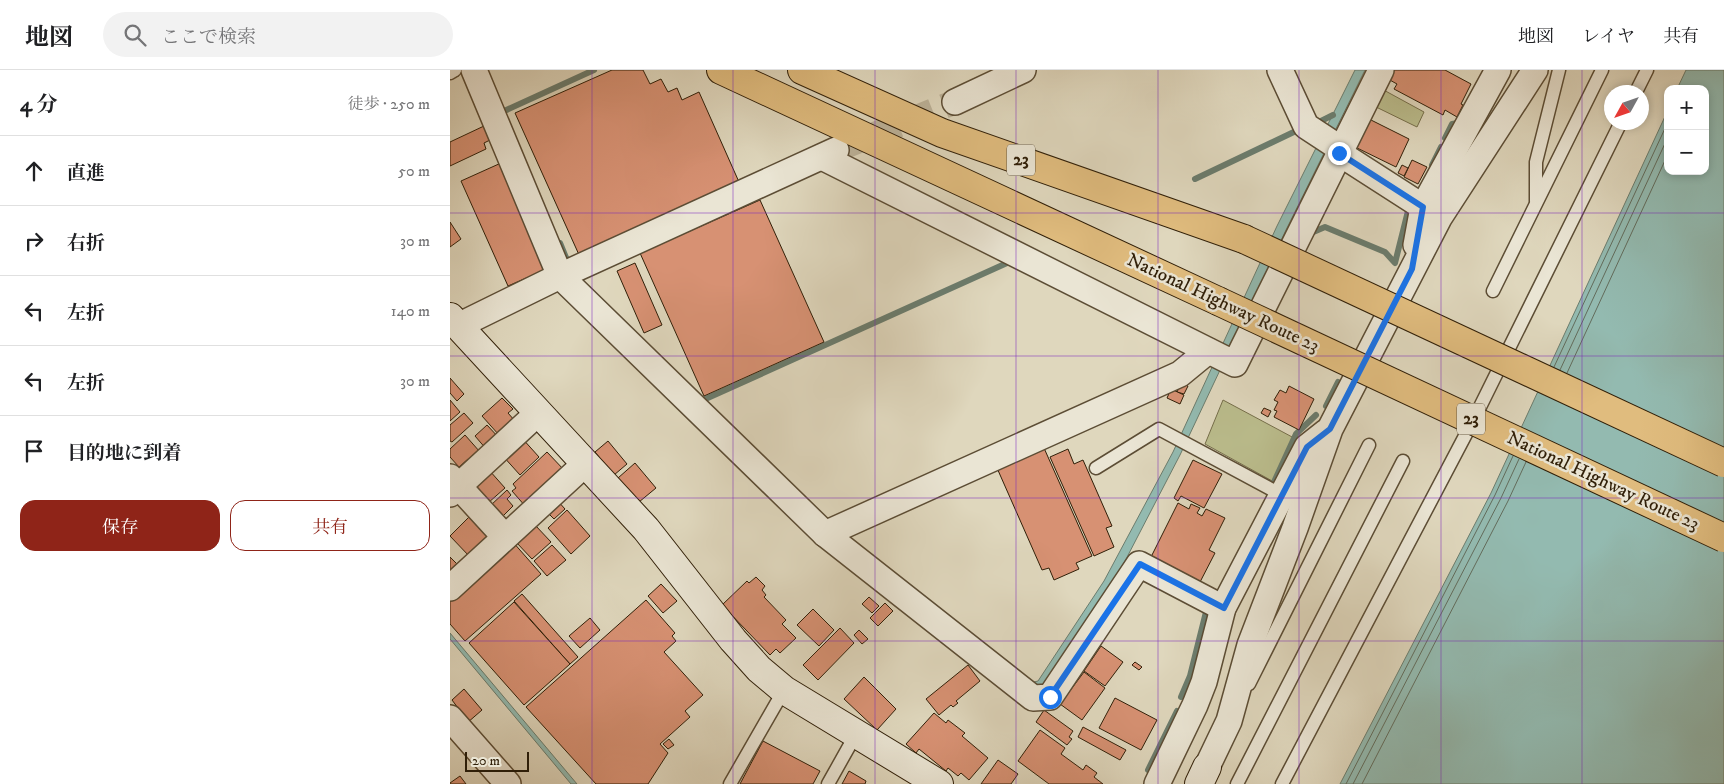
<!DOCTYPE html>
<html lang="ja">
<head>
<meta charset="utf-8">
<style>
  body { margin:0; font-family:"IM FELL DW Pica","Noto Serif JP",serif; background:#f2f2f2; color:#202124 }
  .controls { position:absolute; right:15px; top:15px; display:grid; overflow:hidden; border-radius:10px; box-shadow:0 2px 8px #0003 }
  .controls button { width:45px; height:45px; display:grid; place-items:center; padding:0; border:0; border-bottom:1px solid #e0e0e0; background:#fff; color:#202124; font:25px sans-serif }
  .compass { position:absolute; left:1154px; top:15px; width:45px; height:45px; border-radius:50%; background:#fff; box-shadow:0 2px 8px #0003; rotate:230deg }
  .scale { position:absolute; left:15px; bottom:12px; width:64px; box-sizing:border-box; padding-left:5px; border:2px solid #301f08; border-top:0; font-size:14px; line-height:18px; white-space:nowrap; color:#301f08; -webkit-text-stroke:4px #eae5d4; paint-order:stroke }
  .stop { position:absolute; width:15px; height:15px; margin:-11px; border:4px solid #1a73e8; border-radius:50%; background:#fff }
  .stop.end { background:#1a73e8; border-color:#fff; box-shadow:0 1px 5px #0008 }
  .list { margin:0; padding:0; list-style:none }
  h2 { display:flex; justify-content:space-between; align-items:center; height:65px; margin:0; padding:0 20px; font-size:21px }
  h2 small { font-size:16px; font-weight:400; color:#757577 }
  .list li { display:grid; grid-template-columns:32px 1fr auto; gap:15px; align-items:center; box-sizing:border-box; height:70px; padding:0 20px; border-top:1px solid #e0e0e0 }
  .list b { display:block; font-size:19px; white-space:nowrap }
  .list em { font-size:16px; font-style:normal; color:#757577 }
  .actions { display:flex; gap:10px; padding:15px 20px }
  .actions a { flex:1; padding:11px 0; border:1px solid #8f2418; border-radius:15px; text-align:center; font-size:18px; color:#8f2418 }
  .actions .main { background:#8f2418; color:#fff }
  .icon { flex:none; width:28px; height:28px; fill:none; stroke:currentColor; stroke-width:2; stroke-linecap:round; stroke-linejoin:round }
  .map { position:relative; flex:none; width:1274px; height:714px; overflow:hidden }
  header { display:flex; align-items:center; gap:30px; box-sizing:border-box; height:70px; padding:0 25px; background:#fff; border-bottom:1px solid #e0e0e0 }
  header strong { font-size:24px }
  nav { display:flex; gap:28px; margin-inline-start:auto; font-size:18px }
  .search { width:350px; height:45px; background:#f2f2f2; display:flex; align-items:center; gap:12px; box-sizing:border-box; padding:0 18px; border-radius:28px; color:#757577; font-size:19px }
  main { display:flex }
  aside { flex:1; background:#fff }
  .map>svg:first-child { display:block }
  .green { fill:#babc8c; stroke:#756e4a }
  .water { fill:#93bab0; stroke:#6b7c6d }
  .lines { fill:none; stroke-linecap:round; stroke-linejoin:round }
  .shore { stroke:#626c5c; stroke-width:1 }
  .stream { stroke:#6b7c6d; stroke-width:6 }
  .building { fill:#d79173; stroke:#301f08 }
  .street-tunnel { stroke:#bcb299; stroke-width:25; stroke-dasharray:25 12; stroke-linecap:butt }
  .lane-casing { stroke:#5c4d35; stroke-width:15 }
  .street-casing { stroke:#5c4d35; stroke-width:28 }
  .secondary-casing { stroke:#301f08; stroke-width:30 }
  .highway-casing { stroke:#301f08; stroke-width:30 }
  .lane { stroke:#eae5d4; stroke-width:12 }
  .street { stroke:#eae5d4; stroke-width:25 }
  .secondary { stroke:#eae5d4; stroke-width:28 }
  .highway { stroke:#e0bc7e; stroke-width:28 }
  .highway-bridge-casing { stroke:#301f08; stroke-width:30; stroke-linecap:butt }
  .highway-bridge { stroke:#e0bc7e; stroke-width:28 }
  .route { stroke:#1a73e8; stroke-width:6 }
  .grid { fill:none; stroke:#7b2cbf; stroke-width:1; stroke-opacity:0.55 }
  .labels { text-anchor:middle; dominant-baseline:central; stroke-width:5; stroke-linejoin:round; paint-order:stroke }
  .shield { fill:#eae5d4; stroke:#685a45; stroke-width:1 }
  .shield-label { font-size:18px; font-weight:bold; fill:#301f08 }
  .street-label { font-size:19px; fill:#301f08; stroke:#eae5d4 }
</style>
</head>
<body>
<header>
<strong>地図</strong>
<div class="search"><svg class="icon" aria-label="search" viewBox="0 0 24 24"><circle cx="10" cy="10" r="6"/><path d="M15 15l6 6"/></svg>ここで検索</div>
<nav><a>地図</a><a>レイヤ</a><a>共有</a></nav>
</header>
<main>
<aside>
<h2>4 分<small>徒歩 · 250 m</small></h2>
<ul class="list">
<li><svg class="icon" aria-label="ahead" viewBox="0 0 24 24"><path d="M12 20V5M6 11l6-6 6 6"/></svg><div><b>直進</b></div><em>50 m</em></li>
<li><svg class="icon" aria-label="right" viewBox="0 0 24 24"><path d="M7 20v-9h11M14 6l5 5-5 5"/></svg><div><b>右折</b></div><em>30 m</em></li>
<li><svg class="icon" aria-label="left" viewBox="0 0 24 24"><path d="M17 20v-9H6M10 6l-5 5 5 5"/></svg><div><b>左折</b></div><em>140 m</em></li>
<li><svg class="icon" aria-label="left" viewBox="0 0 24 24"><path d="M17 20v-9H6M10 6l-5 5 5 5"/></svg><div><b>左折</b></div><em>30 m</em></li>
<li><svg class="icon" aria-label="arrive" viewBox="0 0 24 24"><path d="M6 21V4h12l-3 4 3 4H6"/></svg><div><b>目的地に到着</b></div></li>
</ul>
<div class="actions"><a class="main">保存</a><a>共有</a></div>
</aside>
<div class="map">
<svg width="1274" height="714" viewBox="0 0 1274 714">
  <rect width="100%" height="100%" fill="#dfd7bd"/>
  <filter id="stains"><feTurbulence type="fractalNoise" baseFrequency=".004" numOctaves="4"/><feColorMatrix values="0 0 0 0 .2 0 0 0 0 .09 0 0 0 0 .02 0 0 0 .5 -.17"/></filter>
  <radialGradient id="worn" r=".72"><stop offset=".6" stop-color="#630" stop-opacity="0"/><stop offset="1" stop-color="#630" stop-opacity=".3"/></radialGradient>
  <!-- green -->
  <g class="green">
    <path d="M930,18L974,42L967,57L922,35Z"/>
    <path d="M773,330L844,368L824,412L755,374Z"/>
  </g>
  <!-- water -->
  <g class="water">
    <path d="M905,0H915L836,160L730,385L661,518L594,615L584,618L580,613L588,611L654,511L723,382L827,156Z"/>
    <path d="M1236,0H1274V714H890L1041,423L1218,40V101H1255V19H1227Z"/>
    <path d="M0,563L127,714H121L0,569Z"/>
  </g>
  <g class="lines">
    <!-- shore -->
    <g class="shore">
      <path d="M1104,297L1218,52"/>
      <path d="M1110,300L1218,67"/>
      <path d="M1117,303L1218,84"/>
      <path d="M896,714L1045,425L1063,386"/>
      <path d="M903,714L1051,428L1069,389"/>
      <path d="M912,714L1058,431L1076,392"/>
    </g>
    <!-- stream -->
    <g class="stream">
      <path d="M52,42L144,0"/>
      <path d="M869,52L883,45"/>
      <path d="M995,68L1002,54L1008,53L1010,49"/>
      <path d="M982,95L991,77"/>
      <path d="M745,109L848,60"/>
      <path d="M861,163L875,157L935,182L945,193L958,141"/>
      <path d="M110,173L117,190"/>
      <path d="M251,331L557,193"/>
      <path d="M876,336L888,312"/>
      <path d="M824,412L846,364L866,345"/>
      <path d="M731,627L740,606L756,542"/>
      <path d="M698,700L727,641"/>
    </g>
  </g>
  <!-- building -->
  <g class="building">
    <path d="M162,0H193L200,14L211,9L218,22L227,18L232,30L249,22L289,112L130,187L65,43Z"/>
    <path d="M942,0H995L1021,14L1011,34L1013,35L1007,47L995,40L993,45L944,19L947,14L938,9Z"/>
    <path d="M917,48L959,69L946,97L903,76Z"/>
    <path d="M34,56L40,70L34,73L36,79L0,96V72Z"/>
    <path d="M962,90L977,97L968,114L954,107Z"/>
    <path d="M51,93L97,199L58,216L11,111Z"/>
    <path d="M952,95L958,98L954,106L948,103Z"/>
    <path d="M310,130L374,272L254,326L190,183Z"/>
    <path d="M0,152L11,169L0,177Z"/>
    <path d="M185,193L212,255L194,263L167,201Z"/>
    <path d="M0,308L14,324L7,331L0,323Z"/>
    <path d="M731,313L738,316L734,324L727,322Z"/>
    <path d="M839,316L864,329L849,360L824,347L827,341L824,340L828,332L824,330L830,320L836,323Z"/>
    <path d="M721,319L734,325L730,334L717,328Z"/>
    <path d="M52,328L63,339L58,343L65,351L49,365L32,346Z"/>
    <path d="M0,330L10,342L0,351Z"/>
    <path d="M814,338L821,341L818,347L811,343Z"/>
    <path d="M14,343L23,353L2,372L0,371V355Z"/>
    <path d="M37,355L50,369L37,380L25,366Z"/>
    <path d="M15,365L30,382L20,391L18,389L9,397L0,387V379Z"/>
    <path d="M71,367L89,387L70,405L52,385Z"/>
    <path d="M158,371L177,394L164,405L145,382Z"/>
    <path d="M594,378L642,486L626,493L629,499L604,510L599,498L592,500L547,398Z"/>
    <path d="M618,379L624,394L633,390L662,456L656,458L664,477L644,486L600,387Z"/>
    <path d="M97,382L115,401L76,437L62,421L66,418L63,414Z"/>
    <path d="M743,390L772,404L754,438L731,426L728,431L724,428Z"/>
    <path d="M185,393L206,418L189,432L168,408Z"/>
    <path d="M39,400L55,418L38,433L22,416Z"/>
    <path d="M57,420L61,425L57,429L63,436L51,448L40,436Z"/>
    <path d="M107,430L115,439L104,449L95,440Z"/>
    <path d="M728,433L739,439L741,434L750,438L747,443L752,446L756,439L775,448L759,480L765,483L749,514L700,489Z"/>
    <path d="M117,440L140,466L121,484L98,458Z"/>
    <path d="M19,447L39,469L20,487L0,466Z"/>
    <path d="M85,455L101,472L82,489L66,472Z"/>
    <path d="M62,471L91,504L15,571L0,554V526Z"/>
    <path d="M102,475L116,490L97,506L84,491Z"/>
    <path d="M0,487L10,497L0,506Z"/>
    <path d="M306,507L315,516L312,520L316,525L314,527L336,550L332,554L346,568L330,583L326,579L320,585L272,535L297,511L299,513Z"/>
    <path d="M211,514L227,531L213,543L198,526Z"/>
    <path d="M72,524L128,587L120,594L64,531Z"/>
    <path d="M419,527L429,536L422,543L412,534Z"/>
    <path d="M196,530L225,563L222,566L226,571L214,582L253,625L235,641L240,647L210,674L218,683L198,714H146L76,637Z"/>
    <path d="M64,532L120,594L74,635L19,573Z"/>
    <path d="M435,533L443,541L428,556L420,548Z"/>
    <path d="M363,539L384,560L369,576L347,555Z"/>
    <path d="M140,548L150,560L130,578L119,566Z"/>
    <path d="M390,558L404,573L368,610L353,595Z"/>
    <path d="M409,560L418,569L412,574L404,565Z"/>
    <path d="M651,576L673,592L655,616L634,601Z"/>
    <path d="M685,592L692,597L689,600L682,595Z"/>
    <path d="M518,595L530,611L506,631L508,633L503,637L501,635L489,645L476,629Z"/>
    <path d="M634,602L655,618L632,650L610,634Z"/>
    <path d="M414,607L446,639L427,660L394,629Z"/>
    <path d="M14,619L32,640L17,653L6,640L8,638L2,630Z"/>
    <path d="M665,628L707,650L691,680L649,658Z"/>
    <path d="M594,640L623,661L619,667L622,669L617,675L586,652Z"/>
    <path d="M484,643L496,653L498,650L515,663L512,666L538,688L519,710L511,703L508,706L498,698L496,701L469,679L466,683L456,674Z"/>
    <path d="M633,657L676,680L670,690L628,667Z"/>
    <path d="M590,660L615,678L611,684L633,700L636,695L647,703L644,707L653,714H599L568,691Z"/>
    <path d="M219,669L224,675L218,679L213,674Z"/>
    <path d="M313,671L370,701L363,714H290Z"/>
    <path d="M548,690L568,704L561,714H531Z"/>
    <path d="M399,701L416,711L415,714H392Z"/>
    <path d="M10,706L16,714H0V713Z"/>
  </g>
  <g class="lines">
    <!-- street-tunnel -->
    <path class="street-tunnel" d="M391,78L505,32"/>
    <!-- lane casing -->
    <g class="lane-casing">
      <g id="lane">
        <path d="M0,3L5,0"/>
        <path d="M1186,22L1197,0"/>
        <path d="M1086,131V92L1109,0"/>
        <path d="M1043,221L1152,0"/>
        <path d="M646,398L709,359L832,425"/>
        <path d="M799,614L919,375"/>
        <path d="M280,714L334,620"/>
        <path d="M378,714L406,664"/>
        <path d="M787,714L953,391"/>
        <path d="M832,714L1026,345L1171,52"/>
      </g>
    </g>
    <!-- street casing -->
    <g class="street-casing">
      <g id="street">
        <path d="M24,0L110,206L375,464L583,628L600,627L689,494L773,538"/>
        <path d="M830,0L856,56L891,79"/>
        <path d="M505,32L573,0"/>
        <path d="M889,83L973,137"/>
        <path d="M372,87L785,294L931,0"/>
        <path d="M966,175L973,137L1048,0"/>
        <path d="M8,256L110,206L386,80"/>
        <path d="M0,407L55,467"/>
        <path d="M0,424L88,343"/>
        <path d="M375,464L730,304L758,281"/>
        <path d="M0,518L135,394"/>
        <path d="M0,648L58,714"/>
        <path d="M757,697L779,651L800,575L845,458L880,359L989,148L1085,0"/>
        <path d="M707,714L745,635L754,612L773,538L857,377L876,362"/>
      </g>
    </g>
    <!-- secondary casing -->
    <g class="secondary-casing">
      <g id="secondary">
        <path d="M0,247L196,459L283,570L309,599L334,620L489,714"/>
        <path d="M749,714L757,697"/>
      </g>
    </g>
    <!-- highway casing -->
    <g class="highway-casing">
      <g id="highway">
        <path d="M271,0L768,231"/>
        <path d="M352,0L492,63L794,169"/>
      </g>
    </g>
    <!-- lane -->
    <use href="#lane" class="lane"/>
    <!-- street -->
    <use href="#street" class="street"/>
    <!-- secondary -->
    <use href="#secondary" class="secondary"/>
    <!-- highway -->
    <use href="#highway" class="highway"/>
    <!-- highway-bridge casing -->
    <g class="highway-bridge-casing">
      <g id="highway-bridge">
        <path d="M794,169L1274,393"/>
        <path d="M768,231L1274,468"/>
      </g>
    </g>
    <!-- highway-bridge -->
    <use href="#highway-bridge" class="highway-bridge"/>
  </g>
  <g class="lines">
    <!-- route -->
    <path class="route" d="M600,627L690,494L774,538L857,377L880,359L962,199L973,137L889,83"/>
  </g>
  <!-- grid -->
  <path class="grid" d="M142,0V714M283,0V714M425,0V714M566,0V714M708,0V714M849,0V714M991,0V714M1132,0V714M0,143H1274M0,286H1274M0,428H1274M0,571H1274"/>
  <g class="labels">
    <!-- shield labels -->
    <g class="shield">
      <rect x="557" y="74.5" width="28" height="31" rx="4"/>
      <rect x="1007" y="333.5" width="28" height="31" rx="4"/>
    </g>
    <g class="shield-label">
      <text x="571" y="90">23</text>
      <text x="1021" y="349">23</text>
    </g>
    <!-- street labels -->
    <g class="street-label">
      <text transform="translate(773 233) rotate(25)">National Highway Route 23</text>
      <text transform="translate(1153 411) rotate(25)">National Highway Route 23</text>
    </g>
  </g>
  <rect width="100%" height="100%" filter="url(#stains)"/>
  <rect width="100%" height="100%" fill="url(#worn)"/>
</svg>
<div class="controls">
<button>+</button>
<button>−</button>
</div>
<svg class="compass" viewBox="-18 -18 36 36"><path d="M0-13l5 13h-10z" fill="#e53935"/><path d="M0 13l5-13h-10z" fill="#757577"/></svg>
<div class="scale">20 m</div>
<div class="stop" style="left:600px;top:627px"></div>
<div class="stop end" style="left:889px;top:83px"></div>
</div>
</main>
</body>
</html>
